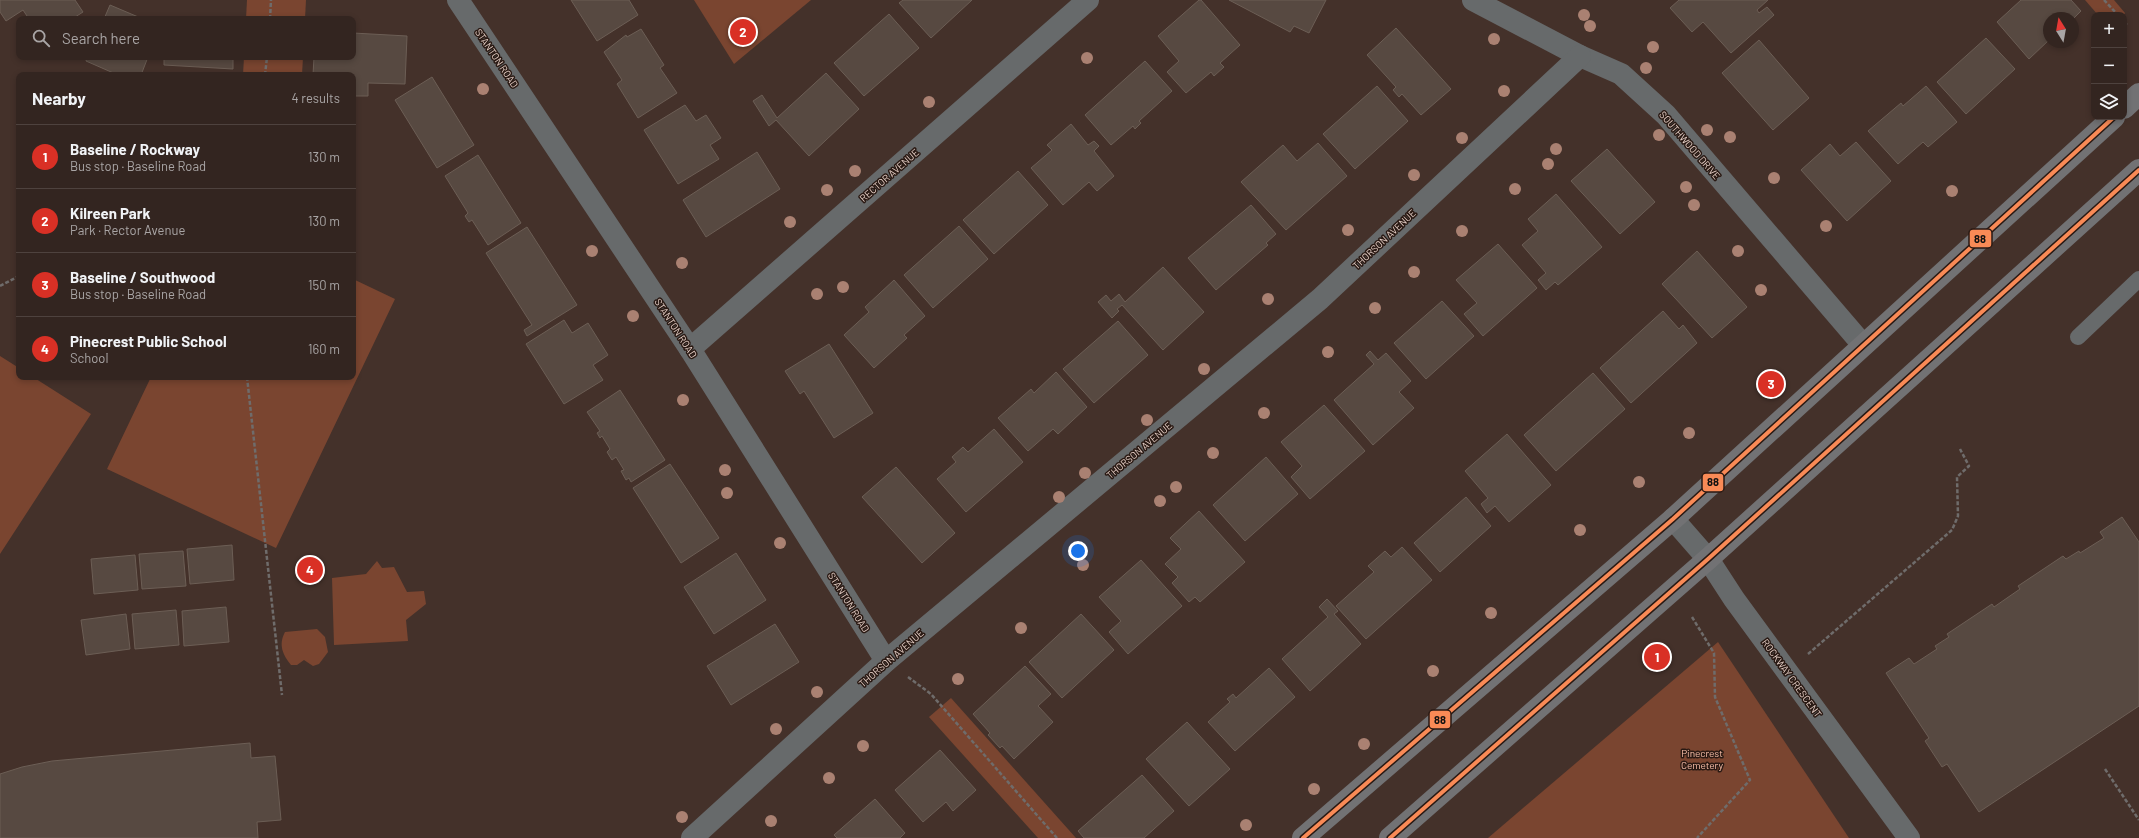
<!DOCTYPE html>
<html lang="en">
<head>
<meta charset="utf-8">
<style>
  body { margin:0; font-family:Barlow,sans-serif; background:#3b2d29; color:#f1f3f6 }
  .controls { position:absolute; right:12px; top:12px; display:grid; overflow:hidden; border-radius:8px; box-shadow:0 2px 6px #0003 }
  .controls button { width:36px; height:36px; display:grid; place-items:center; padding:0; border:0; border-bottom:1px solid #4e423e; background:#332520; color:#f1f3f6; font:20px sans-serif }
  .compass { position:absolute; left:2043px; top:12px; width:36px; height:36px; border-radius:50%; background:#332520; box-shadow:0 2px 6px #0003; rotate:349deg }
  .you { position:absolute; left:1078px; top:551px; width:14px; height:14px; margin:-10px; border:3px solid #fff; border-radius:50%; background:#1a73e8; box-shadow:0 0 0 6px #1a73e833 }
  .badge { display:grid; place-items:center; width:26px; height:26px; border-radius:50%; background:#d93025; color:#fff; font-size:13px; font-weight:700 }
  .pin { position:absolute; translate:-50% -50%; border:2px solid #fff; box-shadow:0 1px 4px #0006 }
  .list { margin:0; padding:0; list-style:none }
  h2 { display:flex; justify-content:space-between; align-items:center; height:52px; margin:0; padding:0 16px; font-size:17px }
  h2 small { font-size:13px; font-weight:400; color:#a9a5a5 }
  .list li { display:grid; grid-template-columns:26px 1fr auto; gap:12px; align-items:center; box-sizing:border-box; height:64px; padding:0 16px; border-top:1px solid #4e423e }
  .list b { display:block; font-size:15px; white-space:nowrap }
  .list p { margin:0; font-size:13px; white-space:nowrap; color:#a9a5a5 }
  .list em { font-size:13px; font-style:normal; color:#a9a5a5 }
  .icon { flex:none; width:22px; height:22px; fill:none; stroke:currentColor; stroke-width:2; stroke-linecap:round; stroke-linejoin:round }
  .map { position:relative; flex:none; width:2139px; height:838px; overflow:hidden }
  .search { position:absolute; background:#332520; box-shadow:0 2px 6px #0003; left:16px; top:16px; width:340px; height:44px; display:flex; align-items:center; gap:10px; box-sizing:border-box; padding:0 14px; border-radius:8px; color:#a9a5a5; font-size:15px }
  .panel { position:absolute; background:#332520; box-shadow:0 2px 6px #0003; left:16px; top:72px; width:340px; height:308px; border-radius:8px }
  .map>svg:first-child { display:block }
  .green { fill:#7a4530 }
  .building { fill:#574941; stroke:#6c5e55 }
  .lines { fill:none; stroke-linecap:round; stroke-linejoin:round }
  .path { stroke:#6f6c6b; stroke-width:2.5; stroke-dasharray:4 2; stroke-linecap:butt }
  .lane { stroke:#676a6b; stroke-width:16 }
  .street { stroke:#676a6b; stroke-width:22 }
  .primary { stroke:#727274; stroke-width:22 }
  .bus-1-casing { stroke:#291913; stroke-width:7 }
  .bus-1 { stroke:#f98a56; stroke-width:4 }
  .tree { fill:#aa8172 }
  .labels { text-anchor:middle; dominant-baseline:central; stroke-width:3; stroke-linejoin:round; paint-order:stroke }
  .street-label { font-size:10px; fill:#e9d3ca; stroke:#291913 }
  .park-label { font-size:10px; fill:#fec3ac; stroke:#291913 }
  .line-badge { stroke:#291913; stroke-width:1.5 }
  .pale-badge-label { font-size:11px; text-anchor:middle; font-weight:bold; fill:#111 }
</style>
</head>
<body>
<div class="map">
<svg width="2139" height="838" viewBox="0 0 2139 838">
  <rect width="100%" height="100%" fill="#44312a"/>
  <!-- green -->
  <g class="green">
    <path d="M247,0H306L305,19H246Z"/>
    <path d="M694,0H811L734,64Z"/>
    <path d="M2085,0H2114L2125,13L2124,15H2098Z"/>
    <path d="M244,57H303L302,75H243Z"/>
    <path d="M353,279L395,299L276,548L107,469L151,377H353Z"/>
    <path d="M0,356L19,368V377H33L91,414L0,554Z"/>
    <path d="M377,561L382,568L394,567L407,592L424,591L426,604L406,620L408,641L334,645L332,578L366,574Z"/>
    <path d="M317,629L325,637L328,652L319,664L313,666L304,660L297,665H291C283,655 278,645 285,632Z"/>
    <path d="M1718,642L1849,838H1488Z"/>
    <path d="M951,698L1076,838H1038L929,717Z"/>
  </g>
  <!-- building -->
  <g class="building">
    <path d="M0,0H75L83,12L72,19H29L23,10L6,21L0,12Z"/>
    <path d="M571,0H629L638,15L597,41Z"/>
    <path d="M903,0H972L931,38L899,3Z"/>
    <path d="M1199,0H1201L1240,45L1220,63L1224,67L1214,76L1211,72L1186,93L1167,72L1179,61L1158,36Z"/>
    <path d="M1229,0H1326L1309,33L1294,26L1290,32Z"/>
    <path d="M1679,0H1768L1757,10L1759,13L1767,7L1774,15L1731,53L1703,22L1692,32L1670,8Z"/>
    <path d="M2021,0H2071L2081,11L2073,19L2049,18V40L2029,59L1997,22Z"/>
    <path d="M110,5L143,19H104Z"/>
    <path d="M889,14L919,48L864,96L834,63Z"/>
    <path d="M1396,28L1451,89L1421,115L1402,94L1399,97L1393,90L1396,87L1367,55Z"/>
    <path d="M641,29L664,65L660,68L677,93L638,118L617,84L622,80L604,52L626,35L627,37Z"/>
    <path d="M353,33L407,36L405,84L368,83V96H353V75H313L314,57H353Z"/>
    <path d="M1986,38L2015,69L1966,114L1937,82Z"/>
    <path d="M1759,40L1809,98L1773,130L1722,73Z"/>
    <path d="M87,57H148L141,75H118L86,61Z"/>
    <path d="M164,57H233V69L164,65Z"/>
    <path d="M1145,61L1172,91L1139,121L1141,123L1135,129L1133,126L1111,145L1085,115Z"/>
    <path d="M826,73L859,109L809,156L776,120L769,126L753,101L762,95L777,118Z"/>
    <path d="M432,77L474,145L437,168L395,100Z"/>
    <path d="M1377,86L1408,121L1355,169L1323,134Z"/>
    <path d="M1926,86L1957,122L1928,147L1923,142L1898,164L1868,131L1901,103L1903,106Z"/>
    <path d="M685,105L696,121L706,115L721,138L710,145L719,159L678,184L644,130Z"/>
    <path d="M1071,124L1088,145L1094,141L1099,146L1094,151L1114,176L1097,191L1089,182L1063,205L1031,168L1052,150L1047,145Z"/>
    <path d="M1856,142L1891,181L1847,221L1801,170L1830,144L1840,156Z"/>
    <path d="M1318,143L1347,176L1286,230L1241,182L1283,145L1297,161Z"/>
    <path d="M1607,149L1655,202L1620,234L1571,181Z"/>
    <path d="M757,152L780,189L706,237L683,200Z"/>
    <path d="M478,155L521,223L488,245L472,220L469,222L465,216L468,213L445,176Z"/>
    <path d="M1018,171L1048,205L994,254L963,220Z"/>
    <path d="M1556,194L1602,247L1558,285L1555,282L1546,290L1538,280L1546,273L1522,245L1538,231L1528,219Z"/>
    <path d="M1251,205L1276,234L1266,243L1268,245L1216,290L1188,258Z"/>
    <path d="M959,226L988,259L933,308L904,275Z"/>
    <path d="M527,227L577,305L527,336L524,330L532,325L486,253Z"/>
    <path d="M1498,244L1537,288L1483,336L1464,314L1477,303L1456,280Z"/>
    <path d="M1697,251L1747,307L1712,338L1662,284Z"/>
    <path d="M1163,267L1204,312L1163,350L1122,305L1117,309L1119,311L1112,318L1098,302L1106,295L1111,301L1119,294L1125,302Z"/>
    <path d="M894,280L925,316L904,335L907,338L874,368L844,335L869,312L865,307Z"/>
    <path d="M1442,301L1474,336L1426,379L1394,343Z"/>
    <path d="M1663,311L1679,329L1683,325L1697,343L1631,403L1600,368Z"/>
    <path d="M564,320L572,333L588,323L608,355L593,365L603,380L564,404L526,344Z"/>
    <path d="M1118,321L1148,355L1094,403L1063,369Z"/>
    <path d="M829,344L873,413L834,438L804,391L800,394L785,371Z"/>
    <path d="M1370,351L1378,360L1386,353L1411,381L1399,392L1414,408L1373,445L1334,400L1374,364L1366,355Z"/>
    <path d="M1056,372L1087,407L1058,434L1053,429L1028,451L998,418L1031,389L1034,393Z"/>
    <path d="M1593,373L1625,409L1556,471L1524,435Z"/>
    <path d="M620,390L665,460L631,482L629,478L626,480L621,471L624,470L616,457L612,460L607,452L610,449L602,436L600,438L597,433L600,431L587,412Z"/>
    <path d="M1324,405L1365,451L1310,499L1291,477L1302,466L1281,442Z"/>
    <path d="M994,429L1023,462L966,512L937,479L956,462L952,457L963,447L968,452Z"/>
    <path d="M1507,434L1551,485L1509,522L1495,506L1487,513L1481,504L1488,498L1465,471Z"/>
    <path d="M1266,457L1298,494L1245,541L1213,505Z"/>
    <path d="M670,464L719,538L681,563L633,488Z"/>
    <path d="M896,467L955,533L922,563L862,497Z"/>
    <path d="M1466,497L1491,526L1440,572L1414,543Z"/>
    <path d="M1199,511L1245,562L1200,602L1195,597L1189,602L1172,583L1178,577L1165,564L1181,549L1170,538Z"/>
    <path d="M2122,517L2139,542V706L1979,812L1947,764L1942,767L1925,741L1929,738L1886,673L1909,658L1914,664L1937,649L1935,646L1949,637L1947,634L1992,604L1994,607L2020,589L2018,586L2063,556L2066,559L2079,551L2080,553L2104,538L2100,532Z"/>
    <path d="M232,545L234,580L190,584L187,549Z"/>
    <path d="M1402,547L1432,580L1366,639L1336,606L1374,572L1368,566L1385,551L1391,557Z"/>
    <path d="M183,551L186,586L142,589L139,554Z"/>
    <path d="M736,553L766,600L714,634L684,587Z"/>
    <path d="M135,555L138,590L94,594L91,559Z"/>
    <path d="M1141,560L1182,606L1128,654L1109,632L1121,621L1099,597Z"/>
    <path d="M1327,599L1338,611L1334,614L1361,644L1310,691L1282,659L1328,617L1319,607Z"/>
    <path d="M226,607L229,642L184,646L182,611Z"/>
    <path d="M176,610L179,645L135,649L132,614Z"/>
    <path d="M126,614L130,649L86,655L81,620Z"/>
    <path d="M1081,614L1114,650L1062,698L1029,662Z"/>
    <path d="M775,624L799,662L731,705L707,666Z"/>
    <path d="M1025,666L1051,694L1038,706L1053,722L1014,759L1002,746L1000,748L988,735L990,733L973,714Z"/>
    <path d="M1269,668L1295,697L1235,751L1208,722L1230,702L1227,699L1233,694L1236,698Z"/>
    <path d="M1187,722L1230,769L1189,806L1146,759Z"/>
    <path d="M250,743L251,758L275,756L281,820L257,822L258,838H0V774L22,767L52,761Z"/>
    <path d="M940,750L976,790L953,811L946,802L923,822L895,790Z"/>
    <path d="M1142,775L1174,811L1144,838H1084L1078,831Z"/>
    <path d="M875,799L905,833L900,838H837L834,835Z"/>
  </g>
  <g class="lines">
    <!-- path -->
    <g class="path">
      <path d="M2104,0L2118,15"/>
      <path d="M270,19L271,0"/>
      <path d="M2124,22L2127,25"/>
      <path d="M265,75L267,57"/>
      <path d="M0,286L19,276"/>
      <path d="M247,377L282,695"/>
      <path d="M1692,617L1714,653L1715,697L1750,780L1697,838"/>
      <path d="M1808,654L1952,530L1958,516L1957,477L1969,466L1960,449"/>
      <path d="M908,677L931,694L1057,838"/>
      <path d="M2105,769L2139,820"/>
    </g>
    <!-- lane -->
    <path class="lane" d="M2078,337L2139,279"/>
    <!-- street -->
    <g class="street">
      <path d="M458,0L690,349L886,661"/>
      <path d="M1473,0L1580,56L1621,74L1666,115L1863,345"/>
      <path d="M690,349L1088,0"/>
      <path d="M1673,519L1708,559L1734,599L1909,838"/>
      <path d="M692,838L886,661L1320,299L1580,56"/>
    </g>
    <!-- primary -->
    <g class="primary">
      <path d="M2124,108L2139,94"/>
      <path d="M1303,838L1673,519L2114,117"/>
      <path d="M1390,838L1708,559L2139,170"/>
    </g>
    <!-- bus-1 casing -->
    <g class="bus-1-casing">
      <g id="bus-1">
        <path d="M1303,838L1673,519L2114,117"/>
        <path d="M1390,838L1708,559L2139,170"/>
      </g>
    </g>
    <!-- bus-1 -->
    <use href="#bus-1" class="bus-1"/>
  </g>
  <!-- trees -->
  <g class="tree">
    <circle cx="1584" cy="15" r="6"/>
    <circle cx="1590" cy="26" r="6"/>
    <circle cx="1494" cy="39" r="6"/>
    <circle cx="1653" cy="47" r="6"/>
    <circle cx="1087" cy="58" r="6"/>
    <circle cx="1646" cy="68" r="6"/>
    <circle cx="483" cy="89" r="6"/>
    <circle cx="1504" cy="91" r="6"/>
    <circle cx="929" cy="102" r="6"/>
    <circle cx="1707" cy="130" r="6"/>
    <circle cx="1659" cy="135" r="6"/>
    <circle cx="1730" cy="137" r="6"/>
    <circle cx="1462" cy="138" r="6"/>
    <circle cx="1556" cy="149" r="6"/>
    <circle cx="1548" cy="164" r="6"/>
    <circle cx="855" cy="171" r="6"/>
    <circle cx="1414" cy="175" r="6"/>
    <circle cx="1774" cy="178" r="6"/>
    <circle cx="1686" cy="187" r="6"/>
    <circle cx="1515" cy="189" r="6"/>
    <circle cx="827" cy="190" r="6"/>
    <circle cx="1952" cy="191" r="6"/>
    <circle cx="1694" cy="205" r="6"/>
    <circle cx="790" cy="222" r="6"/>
    <circle cx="1826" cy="226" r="6"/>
    <circle cx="1348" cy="230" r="6"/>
    <circle cx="1462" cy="231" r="6"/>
    <circle cx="592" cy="251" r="6"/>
    <circle cx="1738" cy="251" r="6"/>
    <circle cx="682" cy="263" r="6"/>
    <circle cx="1414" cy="272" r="6"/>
    <circle cx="843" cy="287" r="6"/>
    <circle cx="1761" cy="290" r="6"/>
    <circle cx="817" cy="294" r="6"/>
    <circle cx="1268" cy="299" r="6"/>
    <circle cx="1375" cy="308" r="6"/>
    <circle cx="633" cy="316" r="6"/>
    <circle cx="1328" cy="352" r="6"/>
    <circle cx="1204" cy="369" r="6"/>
    <circle cx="683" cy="400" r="6"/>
    <circle cx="1264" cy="413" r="6"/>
    <circle cx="1147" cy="420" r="6"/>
    <circle cx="1689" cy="433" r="6"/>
    <circle cx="1213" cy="453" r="6"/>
    <circle cx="725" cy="470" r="6"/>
    <circle cx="1085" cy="473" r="6"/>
    <circle cx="1639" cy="482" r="6"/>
    <circle cx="1176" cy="487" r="6"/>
    <circle cx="727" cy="493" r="6"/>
    <circle cx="1059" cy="497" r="6"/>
    <circle cx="1160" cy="501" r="6"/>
    <circle cx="1580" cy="530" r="6"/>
    <circle cx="780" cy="543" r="6"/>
    <circle cx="1083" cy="565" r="6"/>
    <circle cx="1491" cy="613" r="6"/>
    <circle cx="1021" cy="628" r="6"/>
    <circle cx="1433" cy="671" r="6"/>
    <circle cx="958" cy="679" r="6"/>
    <circle cx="817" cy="692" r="6"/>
    <circle cx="776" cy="729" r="6"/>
    <circle cx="1364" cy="744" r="6"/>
    <circle cx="863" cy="746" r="6"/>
    <circle cx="829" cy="778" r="6"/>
    <circle cx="1314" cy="789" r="6"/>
    <circle cx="682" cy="817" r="6"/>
    <circle cx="771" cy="821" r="6"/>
    <circle cx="1246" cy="825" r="6"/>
  </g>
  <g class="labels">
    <!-- street labels -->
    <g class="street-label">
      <text transform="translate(497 58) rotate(56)">STANTON ROAD</text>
      <text transform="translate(1690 145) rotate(49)">SOUTHWOOD DRIVE</text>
      <text transform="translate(889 175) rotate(-41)">RECTOR AVENUE</text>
      <text transform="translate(1384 239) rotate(-43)">THORSON AVENUE</text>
      <text transform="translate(676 328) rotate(57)">STANTON ROAD</text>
      <text transform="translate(1139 450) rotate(-40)">THORSON AVENUE</text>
      <text transform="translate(849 602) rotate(58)">STANTON ROAD</text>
      <text transform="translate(891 658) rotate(-41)">THORSON AVENUE</text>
      <text transform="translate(1792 678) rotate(54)">ROCKWAY CRESCENT</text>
    </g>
    <!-- park labels -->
    <g class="park-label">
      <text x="1702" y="753">Pinecrest<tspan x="1702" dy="12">Cemetery</tspan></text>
    </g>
  </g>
  <g class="line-badge">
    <rect x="1969" y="229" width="23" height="19" rx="4" fill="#f98a56"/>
    <rect x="1702" y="473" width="22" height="19" rx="4" fill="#f98a56"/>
    <rect x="1429" y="710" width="22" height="19" rx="4" fill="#f98a56"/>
  </g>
  <g class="pale-badge-label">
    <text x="1980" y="243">88</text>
    <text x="1713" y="486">88</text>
    <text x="1440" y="724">88</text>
  </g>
</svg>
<div class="controls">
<button>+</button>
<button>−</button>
<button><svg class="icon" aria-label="layers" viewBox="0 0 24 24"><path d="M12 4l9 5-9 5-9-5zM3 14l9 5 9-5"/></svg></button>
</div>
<svg class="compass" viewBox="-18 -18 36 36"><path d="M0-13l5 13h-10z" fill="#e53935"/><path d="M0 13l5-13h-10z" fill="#a9a5a5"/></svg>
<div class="you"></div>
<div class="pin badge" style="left:1657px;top:657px">1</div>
<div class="pin badge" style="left:743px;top:32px">2</div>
<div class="pin badge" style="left:1771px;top:384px">3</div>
<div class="pin badge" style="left:310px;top:570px">4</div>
<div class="search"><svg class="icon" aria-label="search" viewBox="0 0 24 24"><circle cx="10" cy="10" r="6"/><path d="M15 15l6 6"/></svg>Search here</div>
<section class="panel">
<h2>Nearby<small>4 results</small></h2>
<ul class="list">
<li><span class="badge">1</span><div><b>Baseline / Rockway</b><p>Bus stop · Baseline Road</p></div><em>130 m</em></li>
<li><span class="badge">2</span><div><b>Kilreen Park</b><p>Park · Rector Avenue</p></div><em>130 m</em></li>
<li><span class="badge">3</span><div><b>Baseline / Southwood</b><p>Bus stop · Baseline Road</p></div><em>150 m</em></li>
<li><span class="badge">4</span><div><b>Pinecrest Public School</b><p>School</p></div><em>160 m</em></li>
</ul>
</section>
</div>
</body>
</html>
